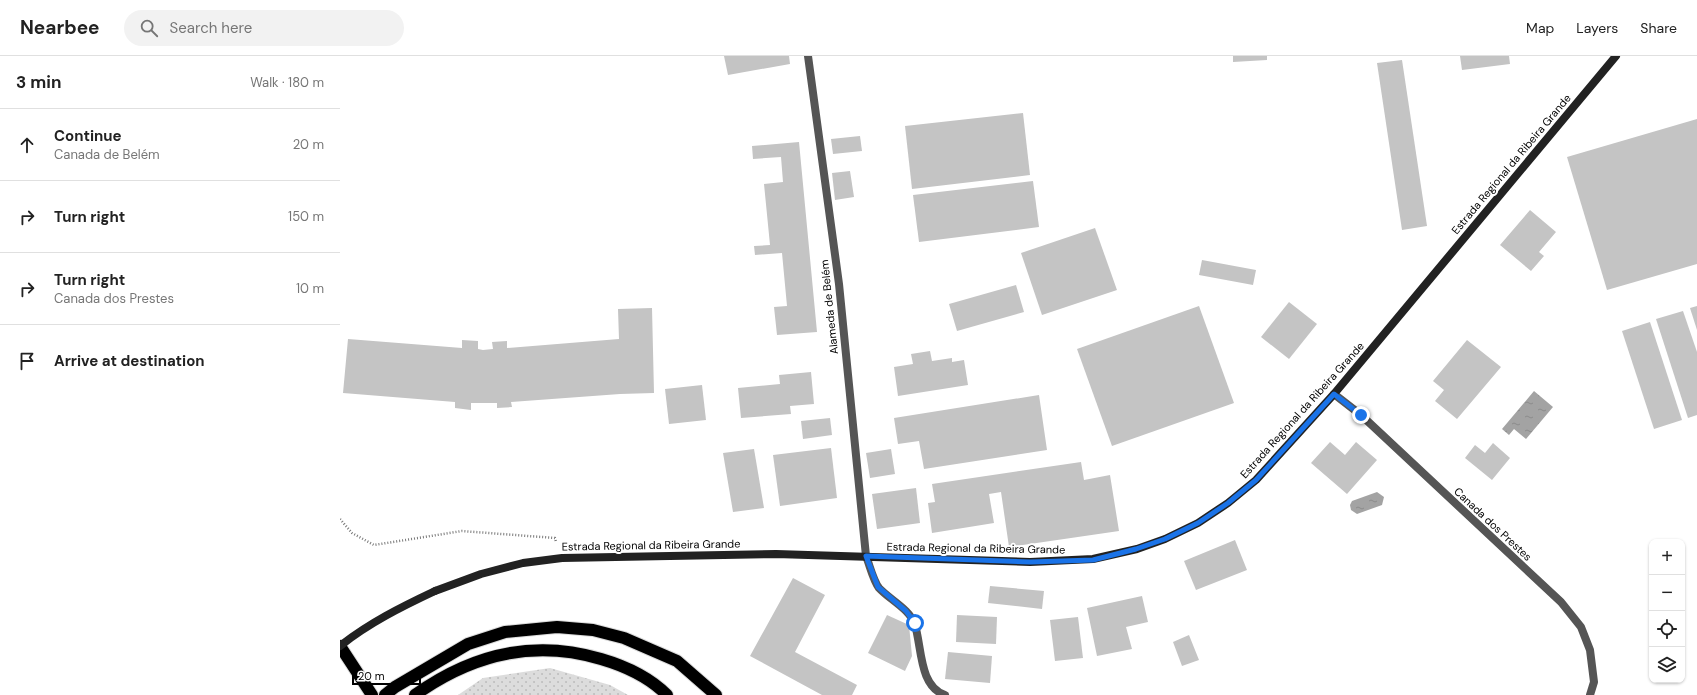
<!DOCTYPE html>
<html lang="en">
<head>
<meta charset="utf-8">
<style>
  body { margin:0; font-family:"DM Sans",sans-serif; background:#f2f2f2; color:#222 }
  .controls { position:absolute; right:12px; bottom:12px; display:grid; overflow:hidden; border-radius:8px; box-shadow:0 1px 3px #0004 }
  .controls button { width:36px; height:36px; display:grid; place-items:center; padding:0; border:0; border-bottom:1px solid #e0e0e0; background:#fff; color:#222; font:20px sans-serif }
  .scale { position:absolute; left:12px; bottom:10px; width:69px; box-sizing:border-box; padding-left:4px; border:2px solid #000; border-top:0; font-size:11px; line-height:14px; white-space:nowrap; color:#000; -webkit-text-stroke:3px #fff; paint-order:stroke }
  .stop { position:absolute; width:12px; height:12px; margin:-9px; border:3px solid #1a73e8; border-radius:50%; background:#fff }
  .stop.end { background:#1a73e8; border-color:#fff; box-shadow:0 1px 4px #0008 }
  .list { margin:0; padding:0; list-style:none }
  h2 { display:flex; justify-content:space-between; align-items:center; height:52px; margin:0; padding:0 16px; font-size:17px }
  h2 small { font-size:13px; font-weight:400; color:#767676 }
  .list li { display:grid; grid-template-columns:26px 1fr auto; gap:12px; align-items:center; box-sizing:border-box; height:72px; padding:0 16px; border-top:1px solid #e0e0e0 }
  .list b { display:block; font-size:15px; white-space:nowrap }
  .list p { margin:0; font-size:13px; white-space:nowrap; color:#767676 }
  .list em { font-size:13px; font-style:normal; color:#767676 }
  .icon { flex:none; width:22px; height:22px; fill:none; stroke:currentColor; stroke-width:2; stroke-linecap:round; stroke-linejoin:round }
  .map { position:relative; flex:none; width:1357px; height:639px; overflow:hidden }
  header { display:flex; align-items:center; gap:24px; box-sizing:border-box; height:56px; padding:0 20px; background:#fff; border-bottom:1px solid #e0e0e0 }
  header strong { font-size:19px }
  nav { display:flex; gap:22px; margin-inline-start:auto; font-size:14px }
  .search { width:280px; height:36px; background:#f2f2f2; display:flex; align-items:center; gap:10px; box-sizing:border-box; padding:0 14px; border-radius:22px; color:#767676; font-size:15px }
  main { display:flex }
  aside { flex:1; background:#fff }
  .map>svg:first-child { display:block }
  .grass { fill:url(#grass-dots) }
  .water { fill:url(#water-ripples) }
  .building { fill:#c4c4c4 }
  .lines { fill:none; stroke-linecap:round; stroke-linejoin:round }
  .highway-casing { stroke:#dbdbdb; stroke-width:14 }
  .path { stroke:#777; stroke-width:2.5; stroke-dasharray:1 2; stroke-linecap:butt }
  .street { stroke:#555; stroke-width:8 }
  .secondary { stroke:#222; stroke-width:8 }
  .highway { stroke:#000; stroke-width:12 }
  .secondary-bridge { stroke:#222; stroke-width:8 }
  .route { stroke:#1a73e8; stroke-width:5 }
  .labels { text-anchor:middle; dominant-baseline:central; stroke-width:4; stroke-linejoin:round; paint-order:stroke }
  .street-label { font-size:11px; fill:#000; stroke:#fff }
</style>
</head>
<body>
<header>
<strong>Nearbee</strong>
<div class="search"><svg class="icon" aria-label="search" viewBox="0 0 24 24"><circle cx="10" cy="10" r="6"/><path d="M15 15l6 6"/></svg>Search here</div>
<nav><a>Map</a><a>Layers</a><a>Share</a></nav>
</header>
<main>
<aside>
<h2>3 min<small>Walk · 180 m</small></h2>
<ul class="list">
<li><svg class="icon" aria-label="ahead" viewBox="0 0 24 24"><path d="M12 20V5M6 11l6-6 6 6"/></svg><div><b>Continue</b><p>Canada de Belém</p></div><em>20 m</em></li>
<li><svg class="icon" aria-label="right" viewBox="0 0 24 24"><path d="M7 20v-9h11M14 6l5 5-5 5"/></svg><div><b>Turn right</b></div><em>150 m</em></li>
<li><svg class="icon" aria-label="right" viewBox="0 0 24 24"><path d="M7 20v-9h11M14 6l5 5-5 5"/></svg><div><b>Turn right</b><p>Canada dos Prestes</p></div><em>10 m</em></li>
<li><svg class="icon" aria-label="arrive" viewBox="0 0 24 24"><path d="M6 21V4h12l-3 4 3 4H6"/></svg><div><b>Arrive at destination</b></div></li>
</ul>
</aside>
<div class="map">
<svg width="1357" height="639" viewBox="0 0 1357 639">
  <defs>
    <pattern id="grass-dots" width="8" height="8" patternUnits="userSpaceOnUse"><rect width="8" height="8" fill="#dcdcdc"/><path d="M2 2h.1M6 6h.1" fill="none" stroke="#bbb" stroke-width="1.8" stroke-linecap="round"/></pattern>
    <pattern id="water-ripples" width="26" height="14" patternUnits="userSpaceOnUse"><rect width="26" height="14" fill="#a3a3a3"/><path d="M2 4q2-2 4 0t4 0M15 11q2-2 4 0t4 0" fill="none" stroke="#8b8b8b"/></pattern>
  </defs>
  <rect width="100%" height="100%" fill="#fff"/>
  <!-- grass -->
  <path class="grass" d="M210,612L270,629L288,639H118L143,622Z"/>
  <!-- water -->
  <g class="water">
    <path d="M1194,335L1213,351L1186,383L1174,373L1169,379L1162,373Z"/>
    <path d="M1037,436L1044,441L1042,449L1017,458L1011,454L1010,449L1012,445Z"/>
  </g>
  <!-- building -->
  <g class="building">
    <path d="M384,0H449L450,8L388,19Z"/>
    <path d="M893,0H927V4L893,6Z"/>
    <path d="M1120,0H1169L1170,8L1122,14Z"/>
    <path d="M1062,4L1087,170L1062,174L1037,7Z"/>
    <path d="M683,57L690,119L572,133L565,70Z"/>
    <path d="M1357,63V208L1267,234L1227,101Z"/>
    <path d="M520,80L522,95L493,98L491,83Z"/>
    <path d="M459,86L477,276L437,279L434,251L447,250L442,197L415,199L414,190L430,189L424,128L443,126L441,101L413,103L412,90Z"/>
    <path d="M510,115L514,141L495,144L492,117Z"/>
    <path d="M693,125L699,171L579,186L573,139Z"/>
    <path d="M1190,154L1216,176L1199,196L1204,200L1191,215L1160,189Z"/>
    <path d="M755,172L777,234L702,259L681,197Z"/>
    <path d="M862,204L916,214L913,229L859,219Z"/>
    <path d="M676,229L684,256L617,275L609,248Z"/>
    <path d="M949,246L977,268L949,303L921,281Z"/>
    <path d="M859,250L894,347L772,390L737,293Z"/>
    <path d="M1357,250V274L1350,252Z"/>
    <path d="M312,252L314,337L280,338L171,346L172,351L157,352V347H131V354L115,352V346L3,337L8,283L122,292V284L138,285V293L143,294L153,293L152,286L167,285V292L279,283L278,253Z"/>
    <path d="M1343,255L1357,296V359L1348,362L1316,263Z"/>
    <path d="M1310,266L1342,364L1314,373L1282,275Z"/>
    <path d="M1127,284L1161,311L1117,363L1095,345L1104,334L1093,325Z"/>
    <path d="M590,295L592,305L612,302V306L624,304L628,329L558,340L554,311L573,308L571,298Z"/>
    <path d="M471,316L474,348L450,350L451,358L401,362L398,332L440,328L439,319Z"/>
    <path d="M362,329L366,364L329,368L325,333Z"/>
    <path d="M699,339L707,394L584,413L579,385L558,388L554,362Z"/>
    <path d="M490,362L492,379L463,383L461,365Z"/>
    <path d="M990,386L1005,399L1016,386L1037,404L1007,438L971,407Z"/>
    <path d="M1153,387L1170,402L1152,424L1125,402L1135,389L1145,397Z"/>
    <path d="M491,392L497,442L440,450L433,399Z"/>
    <path d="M414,393L424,452L393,456L383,397Z"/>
    <path d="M551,393L555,418L530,422L526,397Z"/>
    <path d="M741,406L744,424L770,419L779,475L669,491L661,436L649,438L654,467L592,477L588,447L595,446L592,428Z"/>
    <path d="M576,432L580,467L537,473L532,438Z"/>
    <path d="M895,484L907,514L856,534L844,505Z"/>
    <path d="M453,522L485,539L455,596L517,629L512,639H482L410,600Z"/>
    <path d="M650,530L704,535L702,553L648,547Z"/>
    <path d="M802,540L808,566L786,571L792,593L757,600L747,552Z"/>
    <path d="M547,559L569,569L572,600L565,615L528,597Z"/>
    <path d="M617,559L657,561L656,588L616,586Z"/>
    <path d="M738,561L743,602L715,605L710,564Z"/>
    <path d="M849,579L859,604L842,610L833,586Z"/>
    <path d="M608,596L652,600L650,627L605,623Z"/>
  </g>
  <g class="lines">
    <!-- highway casing -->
    <g class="highway-casing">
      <g id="highway">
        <path d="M0,590L32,639"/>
        <path d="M45,639L55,631L128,588L165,576L217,571L253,574L284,582L337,605L376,639"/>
        <path d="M75,639C131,599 194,583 261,603C285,610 309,621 327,639"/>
      </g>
    </g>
    <!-- path -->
    <path class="path" d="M0,463L12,477L34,489L122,475L215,482L216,486"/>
    <!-- street -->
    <g class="street">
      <path d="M468,0L499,228L526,500C530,510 533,524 539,532C550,544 570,553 575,569C582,592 579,630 605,639"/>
      <path d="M994,338L1021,359L1221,546L1241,571L1250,594L1254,626L1250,639"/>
    </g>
    <!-- secondary -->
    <path class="secondary" d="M95,535L141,518L183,507L222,502L436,498L690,506L753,503L797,493L825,483L858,467L888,447L916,424L994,338L1276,0"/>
    <!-- highway -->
    <use href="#highway" class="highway"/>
    <!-- secondary-bridge -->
    <path class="secondary-bridge" d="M0,590C29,567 61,551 95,535"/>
  </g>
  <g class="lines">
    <!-- route -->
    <path class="route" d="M575,567L566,555L538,531L526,500L690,506L753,504L796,493L825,483L858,467L888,447L916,424L994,338L1021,359"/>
  </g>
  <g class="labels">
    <!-- street labels -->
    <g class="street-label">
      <text transform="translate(1171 108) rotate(-50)">Estrada Regional da Ribeira Grande</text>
      <text transform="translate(489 251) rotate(-96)">Alameda de Belém</text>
      <text transform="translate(962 354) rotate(-48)">Estrada Regional da Ribeira Grande</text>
      <text transform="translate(1153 468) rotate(43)">Canada dos Prestes</text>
      <text transform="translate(311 489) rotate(-1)">Estrada Regional da Ribeira Grande</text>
      <text transform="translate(636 492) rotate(1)">Estrada Regional da Ribeira Grande</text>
    </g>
  </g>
</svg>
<div class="controls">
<button>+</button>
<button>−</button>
<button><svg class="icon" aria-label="locate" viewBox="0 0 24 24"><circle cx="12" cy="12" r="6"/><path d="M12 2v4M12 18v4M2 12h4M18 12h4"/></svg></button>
<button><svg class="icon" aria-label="layers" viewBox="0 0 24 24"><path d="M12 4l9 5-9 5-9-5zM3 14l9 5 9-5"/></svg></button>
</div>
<div class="scale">20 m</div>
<div class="stop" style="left:575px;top:567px"></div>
<div class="stop end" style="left:1021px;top:359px"></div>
</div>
</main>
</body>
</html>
